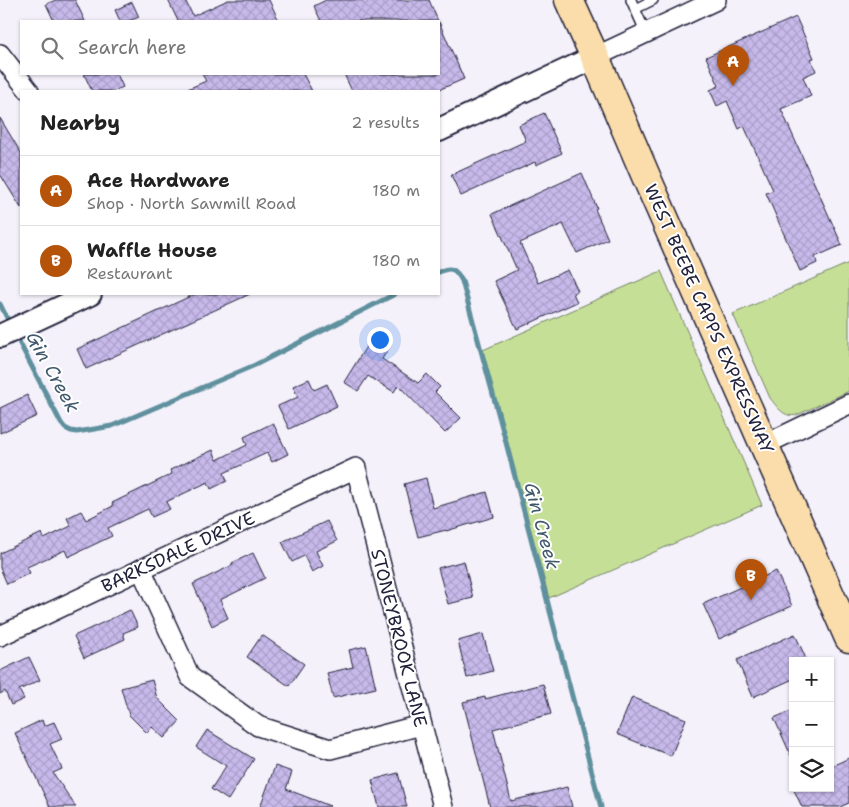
<!DOCTYPE html>
<html lang="en">
<head>
<meta charset="utf-8">
<style>
  body { margin:0; font-family:"Shantell Sans",sans-serif; background:#f6f6f6; color:#222 }
  .controls { position:absolute; right:15px; bottom:15px; display:grid; overflow:hidden; border-radius:0px; box-shadow:0 1px 4px #0004 }
  .controls button { width:45px; height:45px; display:grid; place-items:center; padding:0; border:0; border-bottom:1px solid #e0e0e0; background:#fff; color:#222; font:25px sans-serif }
  .you { position:absolute; left:379px; top:339px; width:18px; height:18px; margin:-12px; border:4px solid #fff; border-radius:50%; background:#1a73e8; box-shadow:0 0 0 8px #1a73e833 }
  .badge { display:grid; place-items:center; width:32px; height:32px; border-radius:50%; background:#b45309; color:#fff; font-size:16px; font-weight:700 }
  .pin { position:absolute; translate:-50% -41px; filter:drop-shadow(0 1px 2px #0008) }
  .pin::after { content:''; position:absolute; top:26px; width:18px; height:15px; background:inherit; clip-path:polygon(0 0,100% 0,50% 100%) }
  .list { margin:0; padding:0; list-style:none }
  h2 { display:flex; justify-content:space-between; align-items:center; height:65px; margin:0; padding:0 20px; font-size:21px }
  h2 small { font-size:16px; font-weight:400; color:#767676 }
  .list li { display:grid; grid-template-columns:32px 1fr auto; gap:15px; align-items:center; box-sizing:border-box; height:70px; padding:0 20px; border-top:1px solid #e0e0e0 }
  .list b { display:block; font-size:19px; white-space:nowrap }
  .list p { margin:0; font-size:16px; white-space:nowrap; color:#767676 }
  .list em { font-size:16px; font-style:normal; color:#767676 }
  .icon { flex:none; width:28px; height:28px; fill:none; stroke:currentColor; stroke-width:2; stroke-linecap:round; stroke-linejoin:round }
  .map { position:relative; flex:none; width:849px; height:807px; overflow:hidden }
  .search { position:absolute; background:#fff; box-shadow:0 1px 4px #0004; left:20px; top:20px; width:420px; height:55px; display:flex; align-items:center; gap:12px; box-sizing:border-box; padding:0 18px; border-radius:0px; color:#767676; font-size:19px }
  .panel { position:absolute; background:#fff; box-shadow:0 1px 4px #0004; left:20px; top:90px; width:420px; height:205px; border-radius:0px }
  .map>svg:first-child { display:block }
  .grass { fill:#c5e096; stroke:#748168 }
  .lines { fill:none; stroke-linecap:round; stroke-linejoin:round }
  .stream { stroke:#5f909d; stroke-width:5 }
  .building { fill:url(#building-cross-hatch); stroke:#22223b }
  .service-casing { stroke:#22223b; stroke-width:12 }
  .minor-casing { stroke:#22223b; stroke-width:22 }
  .tertiary-casing { stroke:#22223b; stroke-width:26 }
  .primary-casing { stroke:#22223b; stroke-width:31 }
  .service { stroke:#fff; stroke-width:9 }
  .minor { stroke:#fff; stroke-width:19 }
  .tertiary { stroke:#fff; stroke-width:22 }
  .primary { stroke:#fbddab; stroke-width:28 }
  .labels { text-anchor:middle; dominant-baseline:central; stroke-width:4; stroke-linejoin:round; paint-order:stroke }
  .street-label { font-size:18px; fill:#22223b; stroke:#fff }
  .water-label { font-size:19px; font-style:italic; fill:#41596c; stroke:#fff }
</style>
</head>
<body>
<div class="map">
<svg width="849" height="807" viewBox="0 0 849 807">
  <defs>
    <pattern id="building-cross-hatch" width="8" height="8" patternUnits="userSpaceOnUse" patternTransform="scale(1.25)"><rect width="8" height="8" fill="#c7b9ea"/><path d="M0 0l8 8M0 8l8-8" fill="none" stroke="#ab9fca"/></pattern>
  </defs>
  <rect width="100%" height="100%" fill="#f4f1fb"/>
  <filter id="ink" filterUnits="userSpaceOnUse"><feTurbulence type="fractalNoise" baseFrequency=".02" numOctaves="2"/><feDisplacementMap in="SourceGraphic" scale="10" xChannelSelector="R" yChannelSelector="G"/><feConvolveMatrix kernelMatrix="1 2 1 2 8 2 1 2 1" color-interpolation-filters="sRGB"/></filter>
  <g filter="url(#ink)">
    <!-- grass -->
    <g class="grass">
      <path d="M849,263V391L797,415C784,418 778,408 770,398L733,314Z"/>
      <path d="M661,271L762,505L549,598L483,350Z"/>
    </g>
    <g class="lines">
      <!-- stream -->
      <g class="stream">
        <path d="M439,272C451,266 456,269 462,281L503,431L601,807"/>
        <path d="M0,304L10,324"/>
        <path d="M15,334L61,423L65,428L71,431L77,432L112,426L255,365L395,294"/>
      </g>
    </g>
    <!-- building -->
    <g class="building">
      <path d="M56,0H75L85,21H54L46,4Z"/>
      <path d="M168,0H185L193,16L228,0H269L279,21H178Z"/>
      <path d="M326,0H429L438,21H321L314,6Z"/>
      <path d="M132,2L139,17L129,21H120L115,10Z"/>
      <path d="M796,17L814,58L811,59L816,71L803,77L811,96L781,109L842,245L815,257L817,263L800,271L766,193L773,190L744,126L739,129L727,101L717,106L710,90L719,86L706,57Z"/>
      <path d="M439,22L464,79L436,91H352L344,74H439Z"/>
      <path d="M84,74H117L123,87L114,91H92Z"/>
      <path d="M202,74H303L312,91H183L206,81Z"/>
      <path d="M544,113L562,153L536,165L535,162L461,196L451,175L526,141L519,125Z"/>
      <path d="M0,118L21,153V208L0,174Z"/>
      <path d="M582,173L597,208L595,209L608,239L577,253L563,224L520,243L538,283L568,270L578,291L573,293L577,302L517,329L494,281L517,270L492,214Z"/>
      <path d="M195,294H250L86,369L77,349Z"/>
      <path d="M374,334L391,345L382,359L418,383L427,374L440,387L435,392L461,418L445,433L398,385L394,392L368,376L358,391L344,382Z"/>
      <path d="M309,379L314,390L327,384L337,406L289,429L278,406L298,397L293,386Z"/>
      <path d="M27,395L37,416L0,433V408Z"/>
      <path d="M273,423L288,454L272,462L267,453L224,473L227,481L211,489L208,482L166,502L170,509L152,517L148,509L108,528L112,536L68,557L65,550L27,567L30,573L7,584L0,568V553L42,533L44,539L71,526L67,518L81,511L86,520L113,506L112,503L172,474L170,470L213,450L217,460L247,445L244,437Z"/>
      <path d="M426,478L433,508L487,492L494,517L446,531V530L418,537L404,484Z"/>
      <path d="M327,521L337,541L316,551L323,566L312,572L304,556L292,562L282,542Z"/>
      <path d="M253,553L265,578L220,600L228,618L212,626L193,584L233,565L232,563Z"/>
      <path d="M464,561L473,598L448,604L438,568Z"/>
      <path d="M776,571L792,606L719,639L703,604Z"/>
      <path d="M130,610L138,627L123,633L125,639L84,658L74,636Z"/>
      <path d="M483,634L493,671L467,678L458,641Z"/>
      <path d="M795,634L807,661H793V679L753,697L737,660Z"/>
      <path d="M262,635L304,664L289,686L247,657Z"/>
      <path d="M366,646L376,688L333,698L327,673L353,667L349,650Z"/>
      <path d="M29,657L40,680L19,690L24,699L11,705L5,691L0,694V671Z"/>
      <path d="M152,680L157,698L180,721L164,738L152,727L147,733L129,715L121,688Z"/>
      <path d="M543,684L551,714L493,729L511,801L567,787L572,807H490L463,702L485,697V699Z"/>
      <path d="M632,697L686,719L671,756L617,734Z"/>
      <path d="M793,710V760L774,718Z"/>
      <path d="M42,720L44,726L54,722L62,739L50,744L62,769L53,773L76,807H50L15,733Z"/>
      <path d="M207,730L254,759L228,800L211,789L226,766L196,747Z"/>
      <path d="M849,758V803L840,807H802L793,788H830V767Z"/>
      <path d="M275,766L292,772L286,789L330,806L329,807H260Z"/>
      <path d="M398,773L407,807H379L372,780Z"/>
    </g>
    <g class="lines">
      <!-- service casing -->
      <g class="service-casing">
        <g id="service">
          <path d="M631,0L646,33"/>
          <path d="M635,9L653,0"/>
        </g>
      </g>
      <!-- minor casing -->
      <g class="minor-casing">
        <g id="minor">
          <path d="M0,54L29,91"/>
          <path d="M595,57L716,0"/>
          <path d="M764,445L849,404"/>
          <path d="M141,569L190,677L258,726L330,749L421,725"/>
          <path d="M0,636L356,468L443,807"/>
        </g>
      </g>
      <!-- tertiary casing -->
      <g class="tertiary-casing">
        <g id="tertiary">
          <path d="M439,130L595,57"/>
          <path d="M0,336L90,294"/>
        </g>
      </g>
      <!-- primary casing -->
      <g class="primary-casing">
        <path id="primary" d="M569,0L595,57L648,181L849,638"/>
      </g>
      <!-- service -->
      <use href="#service" class="service"/>
      <!-- minor -->
      <use href="#minor" class="minor"/>
      <!-- tertiary -->
      <use href="#tertiary" class="tertiary"/>
      <!-- primary -->
      <use href="#primary" class="primary"/>
    </g>
  </g>
  <g class="labels">
    <!-- street labels -->
    <g class="street-label">
      <text transform="translate(709 319) rotate(66)">WEST BEEBE CAPPS EXPRESSWAY</text>
      <text transform="translate(178 552) rotate(-25)">BARKSDALE DRIVE</text>
      <text transform="translate(399 638) rotate(76)">STONEYBROOK LANE</text>
    </g>
    <!-- water labels -->
    <g class="water-label">
      <text transform="translate(53 372) rotate(61)">Gin Creek</text>
      <text transform="translate(542 526) rotate(75)">Gin Creek</text>
    </g>
  </g>
</svg>
<div class="controls">
<button>+</button>
<button>−</button>
<button><svg class="icon" aria-label="layers" viewBox="0 0 24 24"><path d="M12 4l9 5-9 5-9-5zM3 14l9 5 9-5"/></svg></button>
</div>
<div class="you"></div>
<div class="pin badge" style="left:733px;top:86px">A</div>
<div class="pin badge" style="left:751px;top:600px">B</div>
<div class="search"><svg class="icon" aria-label="search" viewBox="0 0 24 24"><circle cx="10" cy="10" r="6"/><path d="M15 15l6 6"/></svg>Search here</div>
<section class="panel">
<h2>Nearby<small>2 results</small></h2>
<ul class="list">
<li><span class="badge">A</span><div><b>Ace Hardware</b><p>Shop · North Sawmill Road</p></div><em>180 m</em></li>
<li><span class="badge">B</span><div><b>Waffle House</b><p>Restaurant</p></div><em>180 m</em></li>
</ul>
</section>
</div>
</body>
</html>
